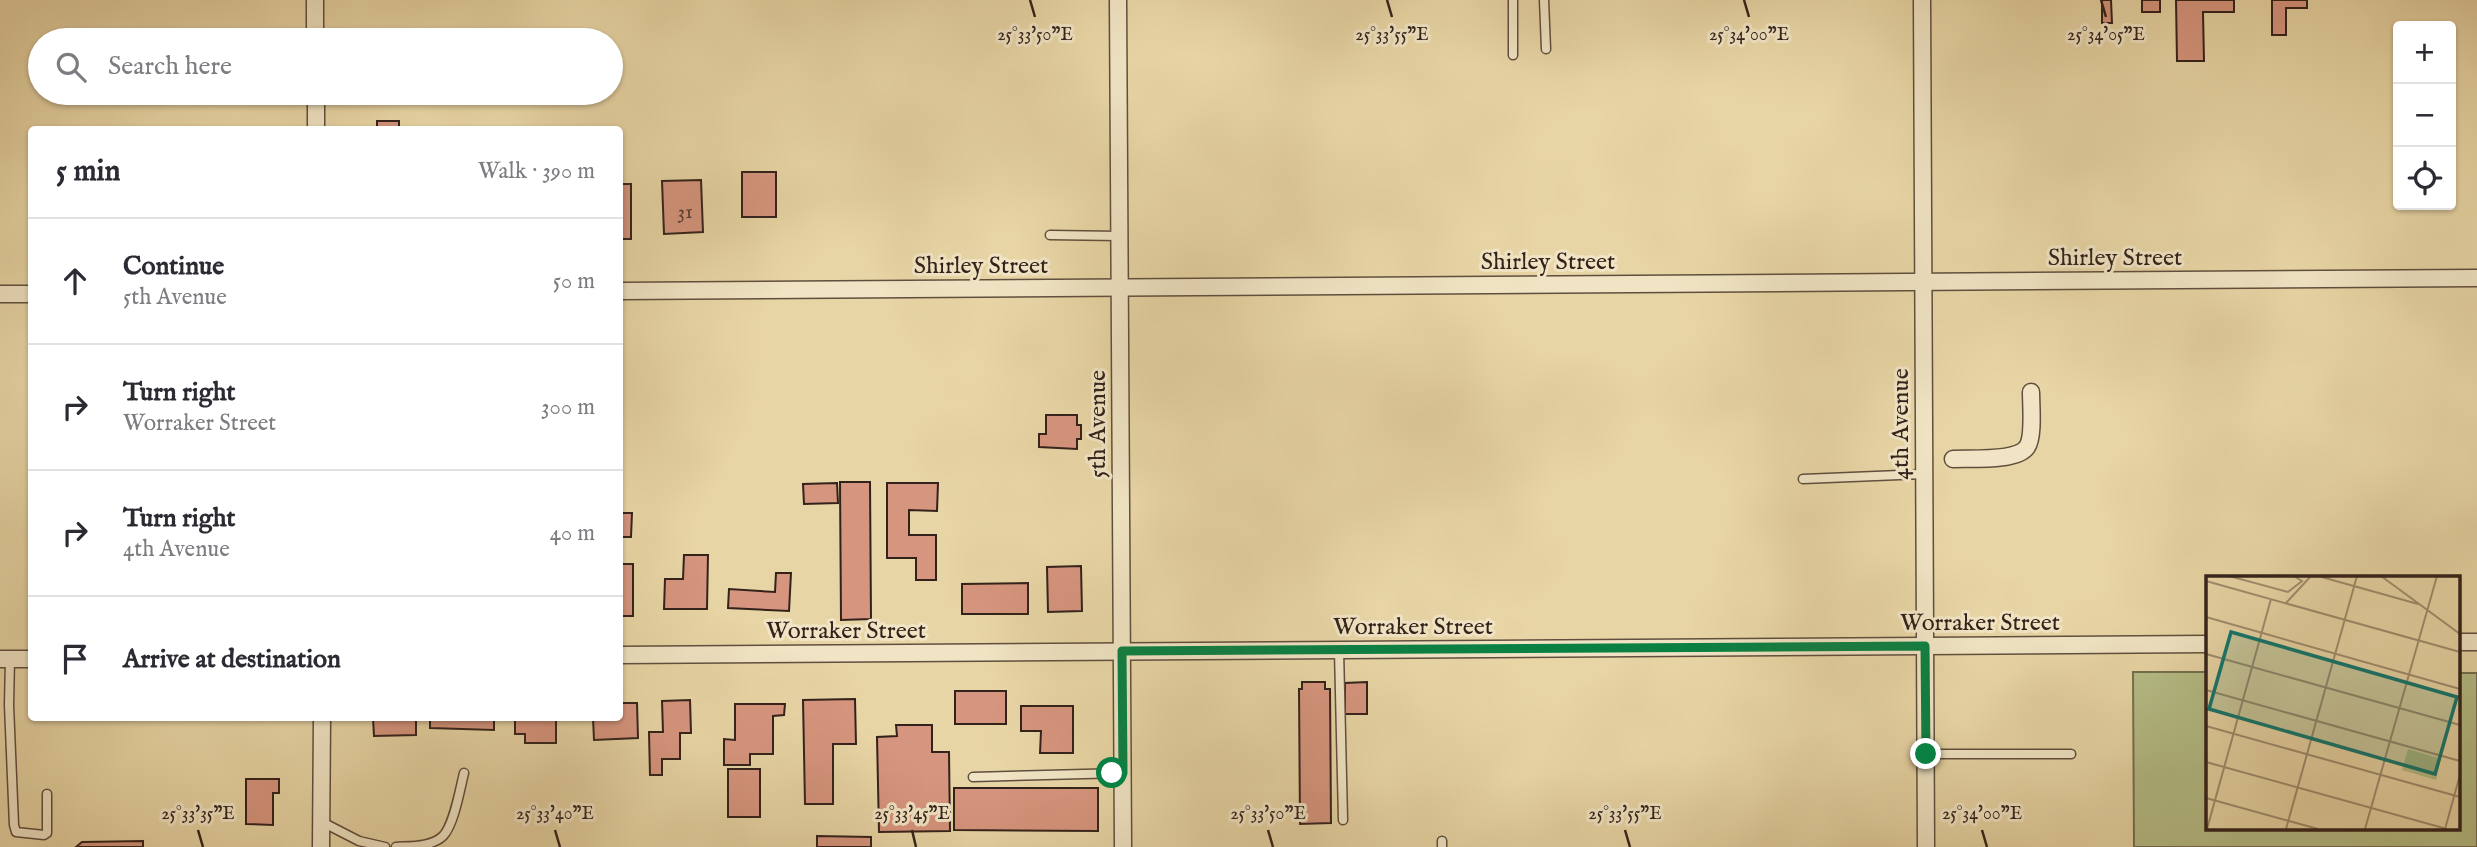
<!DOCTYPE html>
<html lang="en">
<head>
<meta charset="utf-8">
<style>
  body { margin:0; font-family:"IM FELL English",serif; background:#f2f2f3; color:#2b2b33 }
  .controls { position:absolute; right:21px; top:21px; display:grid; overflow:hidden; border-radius:7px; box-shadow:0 2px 5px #0004 }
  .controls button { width:63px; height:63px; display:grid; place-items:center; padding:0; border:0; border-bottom:2px solid #e1e1e2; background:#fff; color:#2b2b33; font:35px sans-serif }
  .stop { position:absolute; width:21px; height:21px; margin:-16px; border:5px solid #0b8043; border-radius:50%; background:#fff }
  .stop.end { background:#0b8043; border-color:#fff; box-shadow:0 2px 7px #0008 }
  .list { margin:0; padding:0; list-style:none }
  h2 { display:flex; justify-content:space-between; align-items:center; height:91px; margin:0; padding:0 28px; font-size:30px }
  h2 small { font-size:23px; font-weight:400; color:#7c7c81 }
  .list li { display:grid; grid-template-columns:46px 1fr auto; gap:21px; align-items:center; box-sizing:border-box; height:126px; padding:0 28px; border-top:2px solid #e1e1e2 }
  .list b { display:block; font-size:26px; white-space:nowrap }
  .list p { margin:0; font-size:23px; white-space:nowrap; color:#7c7c81 }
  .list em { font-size:23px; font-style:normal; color:#7c7c81 }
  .icon { flex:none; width:38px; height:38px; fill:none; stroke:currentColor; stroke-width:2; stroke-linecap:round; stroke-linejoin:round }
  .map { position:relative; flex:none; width:2477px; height:847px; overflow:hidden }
  .search { position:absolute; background:#fff; box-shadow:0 2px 5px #0004; left:28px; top:28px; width:595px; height:77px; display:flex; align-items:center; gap:18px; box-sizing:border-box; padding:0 24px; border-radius:38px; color:#7c7c81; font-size:26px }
  .panel { position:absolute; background:#fff; box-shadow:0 2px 5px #0004; left:28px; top:126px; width:595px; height:595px; border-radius:7px }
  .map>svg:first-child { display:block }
  .green { fill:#b5bd86; stroke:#747050; stroke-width:2 }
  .building { fill:#d6957e; stroke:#33221b; stroke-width:2 }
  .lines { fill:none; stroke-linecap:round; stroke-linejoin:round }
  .lane-casing { stroke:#604f3e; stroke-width:11 }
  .street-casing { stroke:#604f3e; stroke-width:19 }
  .lane { stroke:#f0e4c4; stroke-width:8 }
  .street { stroke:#f0e4c4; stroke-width:16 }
  .route { stroke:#0b8043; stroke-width:9 }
  .ticks { fill:none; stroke:#33221b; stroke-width:2.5 }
  .labels { text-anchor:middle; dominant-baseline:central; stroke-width:6; stroke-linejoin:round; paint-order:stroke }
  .number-label { font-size:21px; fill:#5c3f34 }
  .street-label { font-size:24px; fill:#33221b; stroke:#f0e4c4 }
  .inset-road { fill:none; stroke:#a08d6e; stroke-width:2 }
  .view { fill:#0f766e; fill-opacity:0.15; stroke:#0f766e; stroke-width:3.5 }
  .inset-edge { fill:none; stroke:#33221b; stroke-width:3.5 }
  .ticks-label { font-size:18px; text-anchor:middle; fill:#33221b; stroke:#f0e4c4; stroke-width:6; stroke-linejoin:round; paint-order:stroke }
</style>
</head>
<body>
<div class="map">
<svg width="2477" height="847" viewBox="0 0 2477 847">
  <rect width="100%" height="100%" fill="#e8d5a5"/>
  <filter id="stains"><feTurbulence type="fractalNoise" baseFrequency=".00286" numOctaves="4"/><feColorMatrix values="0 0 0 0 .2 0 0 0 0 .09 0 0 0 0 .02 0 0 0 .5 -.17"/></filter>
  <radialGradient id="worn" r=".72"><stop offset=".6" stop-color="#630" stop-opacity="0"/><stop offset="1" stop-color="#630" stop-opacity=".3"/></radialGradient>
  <!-- green -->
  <path class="green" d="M2133,672H2207L2208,828H2458V673H2477V847H2134Z"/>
  <!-- building -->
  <g class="building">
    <path d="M2102,0H2111L2112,23H2102Z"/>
    <rect x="2142" y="0" width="18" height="12"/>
    <path d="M2176,0H2234V12H2203L2204,61H2177Z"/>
    <path d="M2272,0H2307V8H2286V35H2272Z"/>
    <rect x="377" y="121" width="22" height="9"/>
    <rect x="742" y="172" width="34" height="45"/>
    <path d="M701,180L703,232L664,234L662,181Z"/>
    <rect x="620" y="184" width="11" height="55"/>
    <path d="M1046,415H1077V425H1081V439H1077V449L1039,447V434H1046Z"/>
    <path d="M840,482H870L871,619L841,620Z"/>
    <path d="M837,483L838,503L804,504L803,484Z"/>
    <path d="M887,483H938L937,511L909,510V535H936V580H916V558H887Z"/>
    <path d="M620,513H632L631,537H620Z"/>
    <path d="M684,555H708L707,609H664L665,579H683Z"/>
    <rect x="620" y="564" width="13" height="52"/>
    <path d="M1081,566L1082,611L1048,612L1047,567Z"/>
    <path d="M776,573H791L789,611L728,608L729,589L775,592Z"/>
    <path d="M1028,583V614H962V584Z"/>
    <path d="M1302,682H1325V689H1330L1331,823L1300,824L1299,689H1302Z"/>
    <path d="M1367,682V714H1345V683Z"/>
    <rect x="955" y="691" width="51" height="33"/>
    <path d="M855,699L856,744H833V804H805L803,700Z"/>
    <path d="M690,700L691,733H680V759H662V775H650L649,732H663L662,701Z"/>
    <path d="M620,703H637L638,738L594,740L593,718H620Z"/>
    <path d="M735,704H785L784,715L773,716V754H750V765H724V739L735,740Z"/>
    <path d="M1021,706H1073V753H1040L1041,731H1021Z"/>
    <path d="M373,718H416V735L374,736Z"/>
    <path d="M430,718H494V730L430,728Z"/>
    <path d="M515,718H556V743H525V734H515Z"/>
    <path d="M896,725H932V752H949L950,831L879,832L877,737L897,736Z"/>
    <rect x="728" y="769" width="32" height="48"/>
    <path d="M246,779H279V793H273V825L246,824Z"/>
    <path d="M954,788H1098V831L954,830Z"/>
    <path d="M817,836L871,837V847H817Z"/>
    <path d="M143,841V847H76L82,842Z"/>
  </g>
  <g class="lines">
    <!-- lane casing -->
    <g class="lane-casing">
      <g id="lane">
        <path d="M1513,0V55"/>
        <path d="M1544,0L1546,49"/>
        <path d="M391,40H436"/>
        <path d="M1050,235L1119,236"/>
        <path d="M1803,479L1924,474"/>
        <path d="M1339,650L1343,820"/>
        <path d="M10,659L9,705L14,825L16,832L44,835L47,833V794"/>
        <path d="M1926,754H2071"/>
        <path d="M973,777L1123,773"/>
        <path d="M322,822L359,841L385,847"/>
        <path d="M396,847C410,846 432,847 443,836C454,825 460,789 464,773"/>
        <path d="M1442,847V841"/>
      </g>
    </g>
    <!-- street casing -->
    <g class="street-casing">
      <g id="street">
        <path d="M315,0V40"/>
        <path d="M1118,0L1123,847"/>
        <path d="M1922,0L1926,847"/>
        <path d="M316,93V130"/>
        <path d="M620,291L2477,278"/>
        <path d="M0,294H32"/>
        <path d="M1953,459C1970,458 2017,462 2027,447C2034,437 2031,405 2031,392"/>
        <path d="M2458,642H2477"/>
        <path d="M620,655L2208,644"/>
        <path d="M0,659H32"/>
        <path d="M321,847L322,718"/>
      </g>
    </g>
    <!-- lane -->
    <use href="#lane" class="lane"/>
    <!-- street -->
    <use href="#street" class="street"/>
  </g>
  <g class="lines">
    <!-- route -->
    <path class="route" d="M1112,773H1123L1122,651L1925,646L1926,754"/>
  </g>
  <!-- ticks -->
  <path class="ticks" d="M1030,0L1035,17M1387,0L1392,17M1744,0L1749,17M2101,0L2106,17M198,830L203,847M555,830L560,847M912,830L916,847M1268,830L1273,847M1625,830L1630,847M1982,830L1987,847"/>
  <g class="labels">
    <!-- number labels -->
    <g class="number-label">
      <text x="685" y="212">31</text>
    </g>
    <!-- street labels -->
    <g class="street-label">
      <text x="2115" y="258">Shirley Street</text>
      <text x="1548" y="262">Shirley Street</text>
      <text x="981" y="266">Shirley Street</text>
      <text transform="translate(1098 424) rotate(-90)">5th Avenue</text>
      <text transform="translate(1901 424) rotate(-90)">4th Avenue</text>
      <text x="1980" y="623">Worraker Street</text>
      <text x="1413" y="627">Worraker Street</text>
      <text x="846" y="631">Worraker Street</text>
    </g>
  </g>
  <!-- overview -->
  <g transform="translate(2206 576)">
    <rect width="254" height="254" fill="#e8d5a5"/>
    <path d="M202,173L235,183L230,204L196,194Z" fill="#b5bd86"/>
    <path class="inset-road" d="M23,0L82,16L96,5L88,0M112,0L212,28M175,0L254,58M0,5L254,76M79,28L105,0M0,41L254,113M0,78L254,149M0,114L254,185M0,150L254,221M0,186L241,253M0,222L112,253M1,253L65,23M80,253L151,0M159,253L231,0M239,253L254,199"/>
    <path class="view" d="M25,56L251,121L229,198L3,133Z"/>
    <rect width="254" height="254" class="inset-edge"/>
  </g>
  <g class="ticks-label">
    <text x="1035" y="40">25°33'50"E</text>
    <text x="1392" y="40">25°33'55"E</text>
    <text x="1749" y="40">25°34'00"E</text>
    <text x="2106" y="40">25°34'05"E</text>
    <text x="198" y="819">25°33'35"E</text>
    <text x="555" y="819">25°33'40"E</text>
    <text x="912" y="819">25°33'45"E</text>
    <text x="1268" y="819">25°33'50"E</text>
    <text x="1625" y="819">25°33'55"E</text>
    <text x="1982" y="819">25°34'00"E</text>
  </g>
  <rect width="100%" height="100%" filter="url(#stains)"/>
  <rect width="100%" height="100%" fill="url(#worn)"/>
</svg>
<div class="controls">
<button>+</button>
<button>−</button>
<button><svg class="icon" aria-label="locate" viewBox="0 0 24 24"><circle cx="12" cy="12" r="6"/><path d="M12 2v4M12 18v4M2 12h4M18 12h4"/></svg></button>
</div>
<div class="stop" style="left:1112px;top:773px"></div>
<div class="stop end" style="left:1926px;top:754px"></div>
<div class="search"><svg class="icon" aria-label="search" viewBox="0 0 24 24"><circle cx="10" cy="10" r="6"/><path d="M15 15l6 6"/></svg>Search here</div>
<section class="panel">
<h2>5 min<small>Walk · 390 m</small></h2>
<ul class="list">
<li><svg class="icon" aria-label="ahead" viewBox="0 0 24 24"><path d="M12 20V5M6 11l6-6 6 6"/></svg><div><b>Continue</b><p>5th Avenue</p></div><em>50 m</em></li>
<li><svg class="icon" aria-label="right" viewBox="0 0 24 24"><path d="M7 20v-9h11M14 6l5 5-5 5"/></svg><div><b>Turn right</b><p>Worraker Street</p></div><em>300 m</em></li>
<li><svg class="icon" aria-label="right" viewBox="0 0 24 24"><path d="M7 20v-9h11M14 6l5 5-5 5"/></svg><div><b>Turn right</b><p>4th Avenue</p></div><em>40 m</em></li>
<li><svg class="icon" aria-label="arrive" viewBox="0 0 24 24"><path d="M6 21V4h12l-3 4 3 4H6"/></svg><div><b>Arrive at destination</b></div></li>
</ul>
</section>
</div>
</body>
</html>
